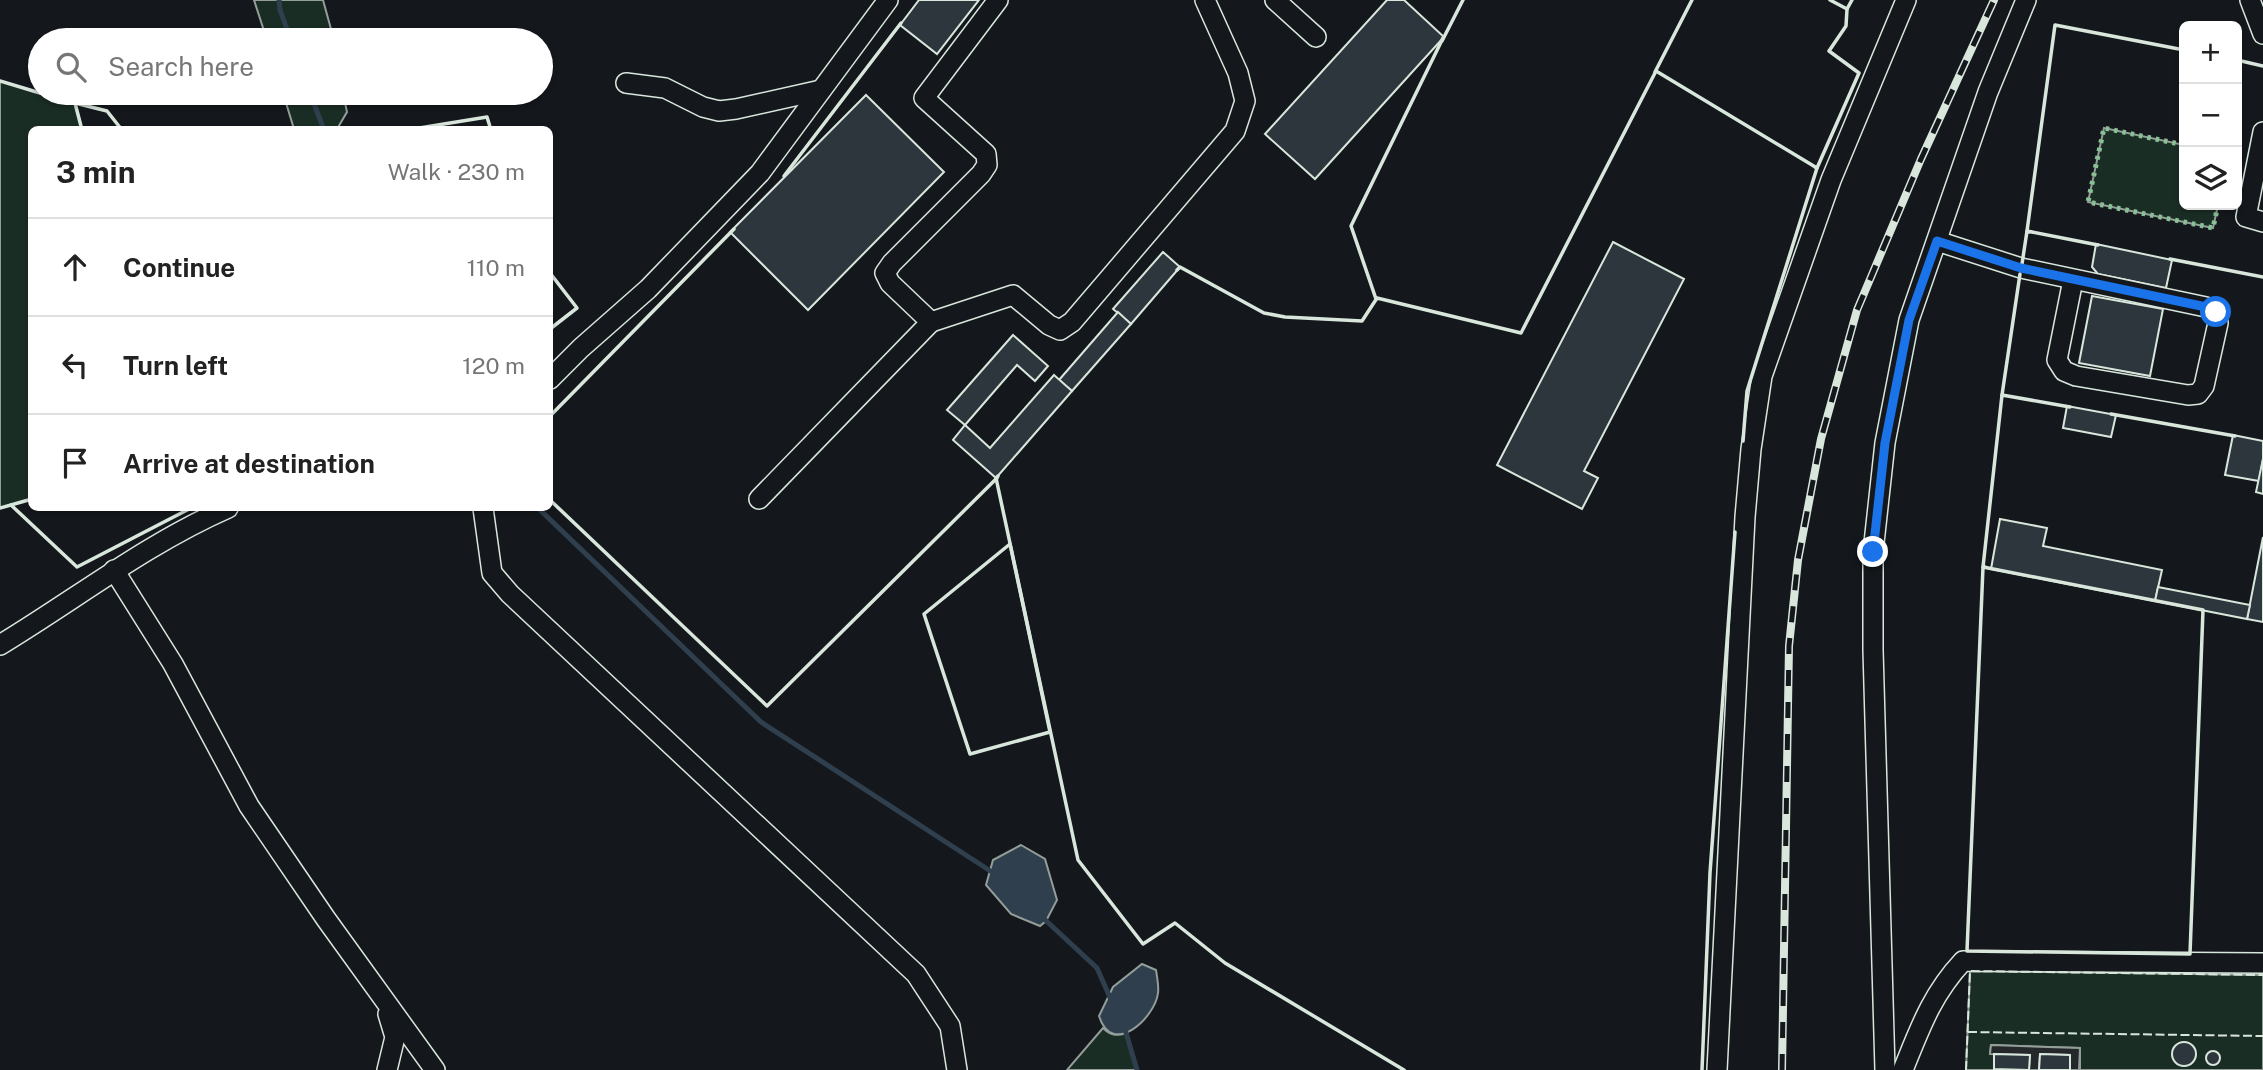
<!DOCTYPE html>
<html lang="en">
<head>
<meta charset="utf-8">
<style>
  body { margin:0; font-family:"Public Sans",sans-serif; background:#f2f2f2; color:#222 }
  .controls { position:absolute; right:21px; top:21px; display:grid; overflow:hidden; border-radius:10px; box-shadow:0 2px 5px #0004 }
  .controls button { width:63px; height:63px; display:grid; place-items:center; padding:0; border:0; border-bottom:2px solid #e0e0e0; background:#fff; color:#222; font:35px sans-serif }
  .stop { position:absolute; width:21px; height:21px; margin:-16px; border:5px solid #1a73e8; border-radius:50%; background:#fff }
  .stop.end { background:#1a73e8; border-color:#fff; box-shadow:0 2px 7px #0008 }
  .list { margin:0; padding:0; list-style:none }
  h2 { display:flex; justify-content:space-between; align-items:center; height:91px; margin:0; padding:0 28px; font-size:30px }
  h2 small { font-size:23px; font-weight:400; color:#767676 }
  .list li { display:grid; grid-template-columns:46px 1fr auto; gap:21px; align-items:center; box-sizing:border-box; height:98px; padding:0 28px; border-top:2px solid #e0e0e0 }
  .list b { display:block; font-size:26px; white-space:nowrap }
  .list em { font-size:23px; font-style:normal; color:#767676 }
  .icon { flex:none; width:38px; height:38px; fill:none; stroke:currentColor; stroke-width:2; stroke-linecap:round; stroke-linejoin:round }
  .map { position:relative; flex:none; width:2263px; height:1070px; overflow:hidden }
  .search { position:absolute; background:#fff; box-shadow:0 2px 5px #0004; left:28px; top:28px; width:525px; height:77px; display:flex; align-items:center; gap:18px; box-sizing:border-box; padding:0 24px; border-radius:38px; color:#767676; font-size:26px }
  .panel { position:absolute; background:#fff; box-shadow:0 2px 5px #0004; left:28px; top:126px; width:525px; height:385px; border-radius:10px }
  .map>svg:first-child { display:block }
  .green { fill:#1a2d24; stroke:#939e99; stroke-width:2 }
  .parking { fill:#24282b; stroke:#939e99; stroke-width:2 }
  .water { fill:#2f3f4d; stroke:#939e99; stroke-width:2 }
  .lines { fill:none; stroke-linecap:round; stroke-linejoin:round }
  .stream { stroke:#2f3f4d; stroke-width:5 }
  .building { fill:#2c363c; stroke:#d8e6dc; stroke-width:2 }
  .minor-casing { stroke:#d8e6dc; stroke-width:22 }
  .minor { stroke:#14181c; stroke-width:19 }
  .rail-casing { stroke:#d8e6dc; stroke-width:8 }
  .rail { stroke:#14181c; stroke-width:5; stroke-dasharray:16; stroke-linecap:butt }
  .hedge { stroke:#8ac095; stroke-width:5; stroke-dasharray:3.5 5; stroke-linecap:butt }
  .fence { stroke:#d8e6dc; stroke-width:2; stroke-dasharray:9 3.5; stroke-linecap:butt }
  .wall { stroke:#d8e6dc; stroke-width:3.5 }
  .route { stroke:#1a73e8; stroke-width:9 }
</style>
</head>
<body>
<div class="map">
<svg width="2263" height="1070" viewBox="0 0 2263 1070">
  <rect width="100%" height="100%" fill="#14181c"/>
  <!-- green -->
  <g class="green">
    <path d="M254,0H323L334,40H267Z"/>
    <path d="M0,81L75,103L82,129L32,130L31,499L0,508Z"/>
    <path d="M283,93H343L347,112L337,129H294Z"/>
    <path d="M2104,128L2184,145V205H2218L2213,228L2088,202Z"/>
    <path d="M1970,971L2263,975V1070H2080V1048L1991,1045L1990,1054H1994V1069L2004,1070H1966Z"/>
    <path d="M1103,1028C1111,1036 1116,1036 1127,1033L1137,1070H1067Z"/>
  </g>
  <!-- parking -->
  <path class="parking" d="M1991,1045L2080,1048L2079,1070H2070V1055L2040,1054L2039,1070H2029L2030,1055L1990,1054Z"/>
  <!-- water -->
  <g class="water">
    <path d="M1021,845L1045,859L1057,900L1046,921L1040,926L1011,914L986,885L993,860Z"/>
    <path d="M1142,964L1156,970C1157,977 1159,986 1158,993C1155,1018 1112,1058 1099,1016L1113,987Z"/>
  </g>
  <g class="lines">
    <!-- stream -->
    <g class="stream">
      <path d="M279,0L280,10L291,40"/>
      <path d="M310,93L324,130"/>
      <path d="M538,508L761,722L995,874"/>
      <path d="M1041,916L1097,968L1112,1002"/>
      <path d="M1124,1026L1137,1070"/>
    </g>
  </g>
  <!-- building -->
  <g class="building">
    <path d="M919,0H979L937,54L900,25Z"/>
    <path d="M1387,0H1404L1444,37L1315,179L1265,134Z"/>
    <path d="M866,95L944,172L808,310L730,232Z"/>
    <path d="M1613,242L1684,279L1584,471L1598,478L1582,509L1497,465Z"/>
    <path d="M2096,244L2172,260L2166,288L2098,274L2092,267Z"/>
    <path d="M1163,252L1180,267L1131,324L1113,309Z"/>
    <path d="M2092,296L2163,309L2150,376L2079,363Z"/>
    <path d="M1118,312L1131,324L1072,391L1059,380Z"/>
    <path d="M1013,335L1048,366L1035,381L1017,365L965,425L947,410Z"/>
    <path d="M1054,375L1072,391L996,478L953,440L965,425L990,448Z"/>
    <path d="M2067,406L2116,415L2111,437L2063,428Z"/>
    <path d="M2233,435L2263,441V459L2259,481L2225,475Z"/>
    <path d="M2263,459V494L2256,492Z"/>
    <path d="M2000,519L2047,528L2043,546L2162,570L2155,601L1991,569Z"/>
    <path d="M2263,537V622L2247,619Z"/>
    <path d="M2158,587L2250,605L2247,619L2155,601Z"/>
    <circle cx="2184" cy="1054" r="12"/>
    <circle cx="2213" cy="1058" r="7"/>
    <path d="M1994,1054L2030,1055L2029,1070L1994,1069Z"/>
    <path d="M2040,1054L2070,1055V1070H2039Z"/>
  </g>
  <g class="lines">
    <!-- minor casing -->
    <g class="minor-casing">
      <g id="minor">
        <path d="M1275,0L1316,37"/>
        <path d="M2250,0L2263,34"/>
        <path d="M626,83L665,88L703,107L719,111L736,109L821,90"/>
        <path d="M2263,132L2246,217L2263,222"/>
        <path d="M1937,241L2021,268L2206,307L2216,312L2218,323L2204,386L2198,394L2188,395L2076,376L2064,371L2057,360L2073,280"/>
        <path d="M931,322L1013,295L1049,325L1060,330L1072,322L1235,131L1245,101L1238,73L1205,0"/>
        <path d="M550,379L581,348L648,289L760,173L888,0"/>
        <path d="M759,499L931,322L890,283L885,273L892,263L981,174L987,165L986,154L924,98L998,0"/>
        <path d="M483,508L492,573L510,594L916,974L950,1026L957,1070"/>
        <path d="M114,570L173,664L249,806L326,919L435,1070"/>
        <path d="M0,645C76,599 146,544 228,508"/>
        <path d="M387,1070L395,1037L388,1014"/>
        <path d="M1717,1070L1745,517L1751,449L1762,376L1831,180L1906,0"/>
        <path d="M1885,1070L1873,650V552L1885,443L1909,320L1988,92L2026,0"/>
        <path d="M1903,1070C1920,1028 1932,994 1963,961L2263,963"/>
      </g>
    </g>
    <!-- minor -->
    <use href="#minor" class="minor"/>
    <!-- rail casing -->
    <g class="rail-casing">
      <path id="rail" d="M1782,1070L1789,646L1798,560L1821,439L1857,310L1921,159L1994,0"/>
    </g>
    <!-- rail -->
    <use href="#rail" class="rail"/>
    <!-- hedge -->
    <path class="hedge" d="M2184,145L2104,128L2088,202L2213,228L2218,205"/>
    <!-- fence -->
    <g class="fence">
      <path d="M1968,1032L2263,1036"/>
      <path d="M1966,1070L1970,971L2263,975"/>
    </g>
    <!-- wall -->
    <g class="wall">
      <path d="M1830,0L1847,9"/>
      <path d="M1442,41L1463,0"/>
      <path d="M2237,60L2263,66"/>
      <path d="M1655,72L1692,0"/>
      <path d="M0,81L40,93"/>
      <path d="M41,93L75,103L82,130"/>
      <path d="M75,103L107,111L122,130"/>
      <path d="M407,130L487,117L491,130"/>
      <path d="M1815,167L1817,168L1859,73L1829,51L1846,26L1847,9L1852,0"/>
      <path d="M784,176L901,23"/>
      <path d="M2029,232L2027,231L2055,25L2184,50"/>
      <path d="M2170,259L2263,277"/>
      <path d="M2022,264L2027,231L2098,245"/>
      <path d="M1177,270L1180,267L1264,313L1285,317L1362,321L1377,298L1521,333L1656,71L1817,168L1747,391L1743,441"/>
      <path d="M550,273L577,308L550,329"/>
      <path d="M1376,299L1351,226L1443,38"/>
      <path d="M2002,395L2020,274"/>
      <path d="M2111,414L2235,436"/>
      <path d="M550,416L734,229"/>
      <path d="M998,476L996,478L1078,860L1143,944L1175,923L1225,963L1404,1070"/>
      <path d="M550,500L767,706L997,478"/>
      <path d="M11,505L77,567L191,508"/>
      <path d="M0,508L32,499"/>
      <path d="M1010,544L1050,732L970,754L924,614Z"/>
      <path d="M1983,567L2203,610L2190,954L1967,951Z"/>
      <path d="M1985,567H1983L2002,395L2070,407"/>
      <path d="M1702,1070L1710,873L1735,532"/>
    </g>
  </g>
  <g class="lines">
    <!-- route -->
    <path class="route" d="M1873,552L1885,443L1909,320L1937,241L2021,268L2206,307L2216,312"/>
  </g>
</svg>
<div class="controls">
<button>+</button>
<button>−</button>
<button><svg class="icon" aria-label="layers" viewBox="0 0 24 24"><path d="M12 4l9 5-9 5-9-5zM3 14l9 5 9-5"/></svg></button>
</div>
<div class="stop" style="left:2216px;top:312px"></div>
<div class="stop end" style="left:1873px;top:552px"></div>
<div class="search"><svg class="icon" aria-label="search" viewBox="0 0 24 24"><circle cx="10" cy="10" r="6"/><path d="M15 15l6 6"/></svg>Search here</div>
<section class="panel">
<h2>3 min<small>Walk · 230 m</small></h2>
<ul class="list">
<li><svg class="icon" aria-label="ahead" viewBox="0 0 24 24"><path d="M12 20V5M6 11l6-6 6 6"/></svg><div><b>Continue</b></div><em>110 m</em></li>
<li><svg class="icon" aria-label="left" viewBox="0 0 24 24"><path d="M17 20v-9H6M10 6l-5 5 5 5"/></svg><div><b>Turn left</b></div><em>120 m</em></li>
<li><svg class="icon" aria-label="arrive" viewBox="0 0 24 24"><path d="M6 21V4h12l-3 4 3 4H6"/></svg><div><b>Arrive at destination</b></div></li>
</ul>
</section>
</div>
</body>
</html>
